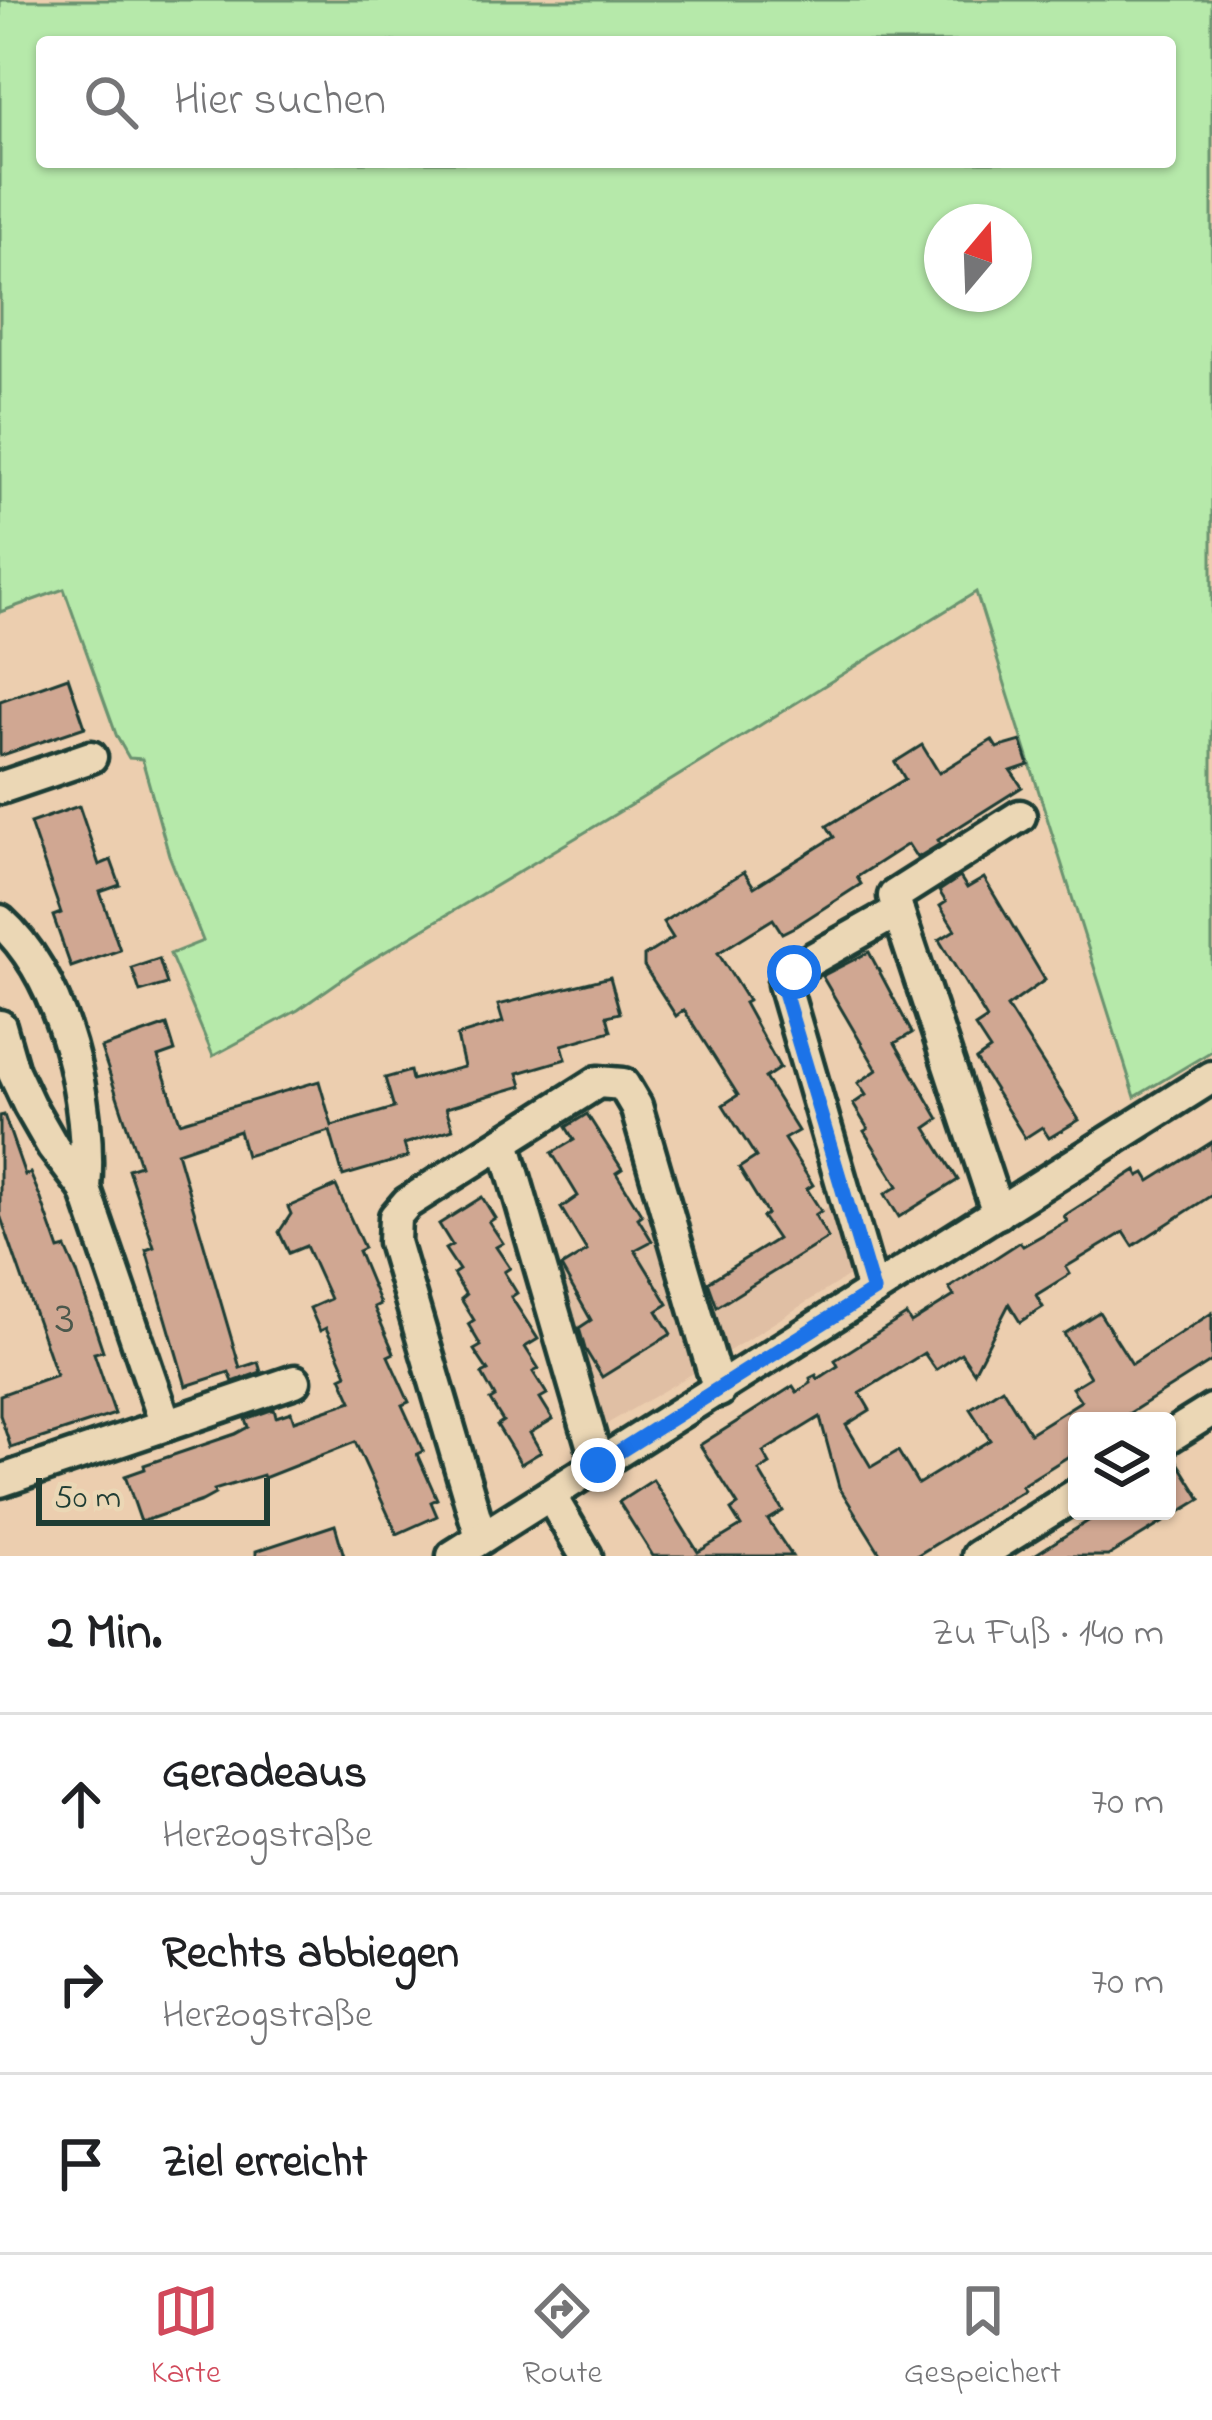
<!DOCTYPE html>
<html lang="de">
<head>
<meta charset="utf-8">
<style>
  body { margin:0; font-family:"Indie Flower",sans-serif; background:#f2f2f2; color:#202124 }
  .controls { position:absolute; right:36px; bottom:36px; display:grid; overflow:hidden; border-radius:12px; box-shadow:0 3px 9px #0004 }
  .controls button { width:108px; height:108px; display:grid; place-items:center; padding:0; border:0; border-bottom:3px solid #e0e0e0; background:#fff; color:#202124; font:60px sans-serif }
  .compass { position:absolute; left:924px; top:204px; width:108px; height:108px; border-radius:50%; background:#fff; box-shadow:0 3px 9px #0004; rotate:19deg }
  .scale { position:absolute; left:36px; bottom:30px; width:234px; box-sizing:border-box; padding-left:12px; border:6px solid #1f3d34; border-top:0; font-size:33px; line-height:42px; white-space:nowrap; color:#1f3d34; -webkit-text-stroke:9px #ebd7b5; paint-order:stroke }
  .stop { position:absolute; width:36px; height:36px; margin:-27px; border:9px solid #1a73e8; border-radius:50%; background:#fff }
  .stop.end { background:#1a73e8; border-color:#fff; box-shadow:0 3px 12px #0008 }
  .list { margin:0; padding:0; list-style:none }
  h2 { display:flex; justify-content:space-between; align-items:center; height:156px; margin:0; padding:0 48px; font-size:51px }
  h2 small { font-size:39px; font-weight:400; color:#757577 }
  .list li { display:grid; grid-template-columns:78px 1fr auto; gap:36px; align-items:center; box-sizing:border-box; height:180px; padding:0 48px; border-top:3px solid #e0e0e0 }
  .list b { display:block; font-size:45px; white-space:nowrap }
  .list p { margin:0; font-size:39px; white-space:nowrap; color:#757577 }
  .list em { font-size:39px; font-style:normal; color:#757577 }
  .icon { flex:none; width:66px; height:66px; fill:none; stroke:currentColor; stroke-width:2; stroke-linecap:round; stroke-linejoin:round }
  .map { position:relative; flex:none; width:1212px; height:1556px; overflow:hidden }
  .search { position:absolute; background:#fff; box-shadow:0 3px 9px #0004; left:36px; right:36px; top:36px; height:132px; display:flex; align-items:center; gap:30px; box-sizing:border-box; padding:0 42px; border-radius:12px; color:#757577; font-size:45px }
  .sheet { height:696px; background:#fff }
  nav { display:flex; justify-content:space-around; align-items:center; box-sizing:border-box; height:168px; border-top:3px solid #e0e0e0; background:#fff; font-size:33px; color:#757577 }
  nav a { display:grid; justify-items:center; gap:6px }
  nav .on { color:#d1495b }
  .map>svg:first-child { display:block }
  .built { fill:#e0bfa4 }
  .green { fill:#b6e9aa; stroke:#6a936f; stroke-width:3; fill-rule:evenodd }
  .building { fill:#d0a792; stroke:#1f3d34; stroke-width:3 }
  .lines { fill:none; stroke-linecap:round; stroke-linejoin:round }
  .street-casing { stroke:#1f3d34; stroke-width:39 }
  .street { stroke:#ebd7b5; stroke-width:30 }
  .route { stroke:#1a73e8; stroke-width:15 }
  .labels { text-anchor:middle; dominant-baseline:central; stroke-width:9; stroke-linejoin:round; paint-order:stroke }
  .number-label { font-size:48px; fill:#4b584c }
</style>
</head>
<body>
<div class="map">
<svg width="1212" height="1556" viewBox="0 0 1212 1556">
  <rect width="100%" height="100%" fill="#ecceaf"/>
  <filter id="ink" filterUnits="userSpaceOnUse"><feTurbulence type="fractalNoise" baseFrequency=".00833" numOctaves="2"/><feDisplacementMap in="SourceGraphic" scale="24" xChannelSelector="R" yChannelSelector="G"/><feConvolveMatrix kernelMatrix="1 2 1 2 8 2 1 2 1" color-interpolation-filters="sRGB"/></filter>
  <g filter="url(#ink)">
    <!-- built -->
    <g class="built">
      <path d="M831,1205L850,1275L721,1356L699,1287Z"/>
      <path d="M653,1210L697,1371L607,1424L598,1417L554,1271Z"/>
    </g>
    <!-- green -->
    <path class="green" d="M0,0H1212V1051L1135,1097L976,592L639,800L358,968L298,1010L213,1056L170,954L203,941L169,855L142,759L129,758L117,737L64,589L0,612ZM1170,42V162H42V42ZM942,222H1014V294H942Z"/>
    <!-- building -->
    <g class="building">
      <path d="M68,677L85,727L0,756V701Z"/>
      <path d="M992,740L997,748L1021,741L1029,765L1011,771L1022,787L938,840L940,844L917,858L908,844L857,877L861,884L796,926L782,933L773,919L718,953L748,1001L744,1003L780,1068L765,1078L798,1131L784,1139L813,1185L807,1189L821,1211L815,1215L828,1238L717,1307L708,1282L777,1239L762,1217L767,1214L739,1168L756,1157L723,1105L738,1095L684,1010L676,1016L644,966V956L673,938L663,922L690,905L744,872L754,887L834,837L827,826L905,779L895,762L922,745L939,773Z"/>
      <path d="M79,806L99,865L111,860L120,885L100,892L120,950L71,967L53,916L61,913L30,823Z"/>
      <path d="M960,877L967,888L984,878L1045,980L1007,1007L1079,1120L1049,1138L1042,1127L1025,1138L976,1060L990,1050L975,1027L987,1019L939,940L955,930L940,906L946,902L939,891Z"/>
      <path d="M869,952L912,1033L895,1043L939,1119L926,1128L958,1180L899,1217L885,1194L898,1186L864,1131L868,1129L853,1104L866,1095L858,1083L877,1070L822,976Z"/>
      <path d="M159,959L167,984L140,992L132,968Z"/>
      <path d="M610,977L620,1013L607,1016L611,1031L562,1045L566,1059L518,1073L522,1086L446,1108L453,1129L404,1144L408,1157L343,1176L330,1131L246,1156L239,1131L177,1152L240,1368L258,1362L261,1372L233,1382L229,1372L186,1386L146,1250L154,1247L128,1169L140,1165L101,1048L167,1025L175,1051L158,1057L180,1122L319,1081L332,1126L394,1108L385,1078L410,1071L412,1080L464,1067L457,1036L503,1022L498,1005Z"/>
      <path d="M587,1114L622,1169L616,1173L642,1215L638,1218L652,1241L635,1250L668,1304L657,1311L671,1334L602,1377L585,1349L579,1328L591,1320L561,1267L587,1251L561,1208L578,1196L552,1153L574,1140L566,1127Z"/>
      <path d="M4,1115L25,1175L30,1173L41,1199L59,1250L66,1248L77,1273L103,1351L94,1353L115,1414L11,1448L0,1415V1395L56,1375L0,1215V1116Z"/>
      <path d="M1212,1142V1195L1133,1246L1124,1232L1066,1267L1070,1274L1036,1295L1043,1307L1020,1322L1009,1304L974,1372L961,1353L936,1370L924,1353L860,1393L870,1410L846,1425L871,1467L898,1451L918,1484L990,1440L970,1409L1002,1388L1030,1433L1081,1401L1072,1388L1090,1377L1064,1334L1099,1312L1132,1364L1212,1313V1361L1117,1421H1077V1451L1021,1486L1024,1490L916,1556H882L839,1487L820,1417L763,1452L770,1464L759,1471L783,1511L768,1520L792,1556H653L619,1502L653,1480L698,1552L741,1526L731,1510L738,1505L700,1445L793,1386L797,1392L811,1383L810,1378L816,1375L818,1379L838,1366L835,1360L906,1315L911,1323L954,1296L949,1288L1020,1242L1023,1246L1067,1221L1064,1216L1136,1170L1139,1176L1145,1173L1150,1181Z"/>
      <path d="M336,1186L364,1248L358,1251L380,1304L374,1307L394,1353L388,1356L409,1402L402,1405L423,1451L417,1454L437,1499L431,1502L437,1516L397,1534L355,1442L264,1478L263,1475L214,1490L215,1494L202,1501L141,1522L125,1476L145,1469L144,1465L235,1434L248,1427L245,1419L274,1409L276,1417L291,1412L294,1421L352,1401L341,1377L347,1374L337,1351L326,1328L320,1331L310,1308L330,1299L306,1246L289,1253L279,1232L291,1214L288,1207Z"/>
      <path d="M482,1197L495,1218L489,1222L503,1243L496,1247L510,1268L504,1272L517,1293L511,1297L538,1339L525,1347L539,1369L533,1372L547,1394L540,1398L553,1419L530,1433L541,1452L521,1464L497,1425L503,1421L490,1400L495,1397L482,1374L488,1371L474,1350L481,1346L468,1324L474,1320L461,1299L466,1295L453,1274L459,1270L445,1249L452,1245L439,1224Z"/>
      <path d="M1174,1456L1201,1499L1108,1556H1033L1104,1511H1167V1457Z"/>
      <path d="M335,1525L344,1556H256V1551Z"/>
    </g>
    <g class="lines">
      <!-- street casing -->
      <g class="street-casing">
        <g id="street">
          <path d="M0,788L91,757"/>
          <path d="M898,911L998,1213"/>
          <path d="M0,921C65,980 92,1105 85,1189"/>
          <path d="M0,1026L13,1071L29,1105L53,1147L85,1189L166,1425L295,1381"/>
          <path d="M504,1142L598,1465"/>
          <path d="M873,1291L784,984L800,966L898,911L894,896L1020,816"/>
          <path d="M1167,1438L1212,1410"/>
          <path d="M0,1481L166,1425"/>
          <path d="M550,1495L586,1556"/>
          <path d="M481,1537L394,1242L395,1217L407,1203L598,1082L623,1084L636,1106L719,1391"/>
          <path d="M453,1556L1212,1077"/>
          <path d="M978,1556L1077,1494"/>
        </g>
      </g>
      <!-- street -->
      <use href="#street" class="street"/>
    </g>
  </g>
  <g class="lines" filter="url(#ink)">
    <!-- route -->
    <path class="route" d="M598,1465L873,1291L784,992L786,979L794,972"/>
  </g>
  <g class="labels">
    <!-- number labels -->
    <g class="number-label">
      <text x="65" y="1320">3</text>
    </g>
  </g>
</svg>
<div class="controls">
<button><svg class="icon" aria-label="layers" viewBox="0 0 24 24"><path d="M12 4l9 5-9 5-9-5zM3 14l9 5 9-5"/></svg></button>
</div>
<svg class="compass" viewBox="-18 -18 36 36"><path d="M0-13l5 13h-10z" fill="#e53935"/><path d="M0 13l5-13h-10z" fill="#757577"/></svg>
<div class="scale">50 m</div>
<div class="stop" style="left:794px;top:972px"></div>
<div class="stop end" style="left:598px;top:1465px"></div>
<div class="search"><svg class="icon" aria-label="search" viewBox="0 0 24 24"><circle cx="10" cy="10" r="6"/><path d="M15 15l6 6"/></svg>Hier suchen</div>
</div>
<section class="sheet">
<h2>2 Min.<small>Zu Fuß · 140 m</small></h2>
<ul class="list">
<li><svg class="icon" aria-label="ahead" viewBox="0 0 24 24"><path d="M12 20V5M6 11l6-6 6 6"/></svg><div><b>Geradeaus</b><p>Herzogstraße</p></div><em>70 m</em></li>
<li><svg class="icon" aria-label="right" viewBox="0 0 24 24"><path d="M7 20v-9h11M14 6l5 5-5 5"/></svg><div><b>Rechts abbiegen</b><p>Herzogstraße</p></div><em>70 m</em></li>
<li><svg class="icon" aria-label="arrive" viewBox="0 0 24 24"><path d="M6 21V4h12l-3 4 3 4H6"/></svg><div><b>Ziel erreicht</b></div></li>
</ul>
</section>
<nav>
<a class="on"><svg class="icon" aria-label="map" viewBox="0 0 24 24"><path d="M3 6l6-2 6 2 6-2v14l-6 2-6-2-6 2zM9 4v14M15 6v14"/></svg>Karte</a>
<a><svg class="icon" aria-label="directions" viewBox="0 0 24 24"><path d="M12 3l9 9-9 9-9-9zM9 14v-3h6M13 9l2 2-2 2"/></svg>Route</a>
<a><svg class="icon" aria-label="saved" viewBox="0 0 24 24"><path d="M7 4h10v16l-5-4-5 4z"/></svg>Gespeichert</a>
</nav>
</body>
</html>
